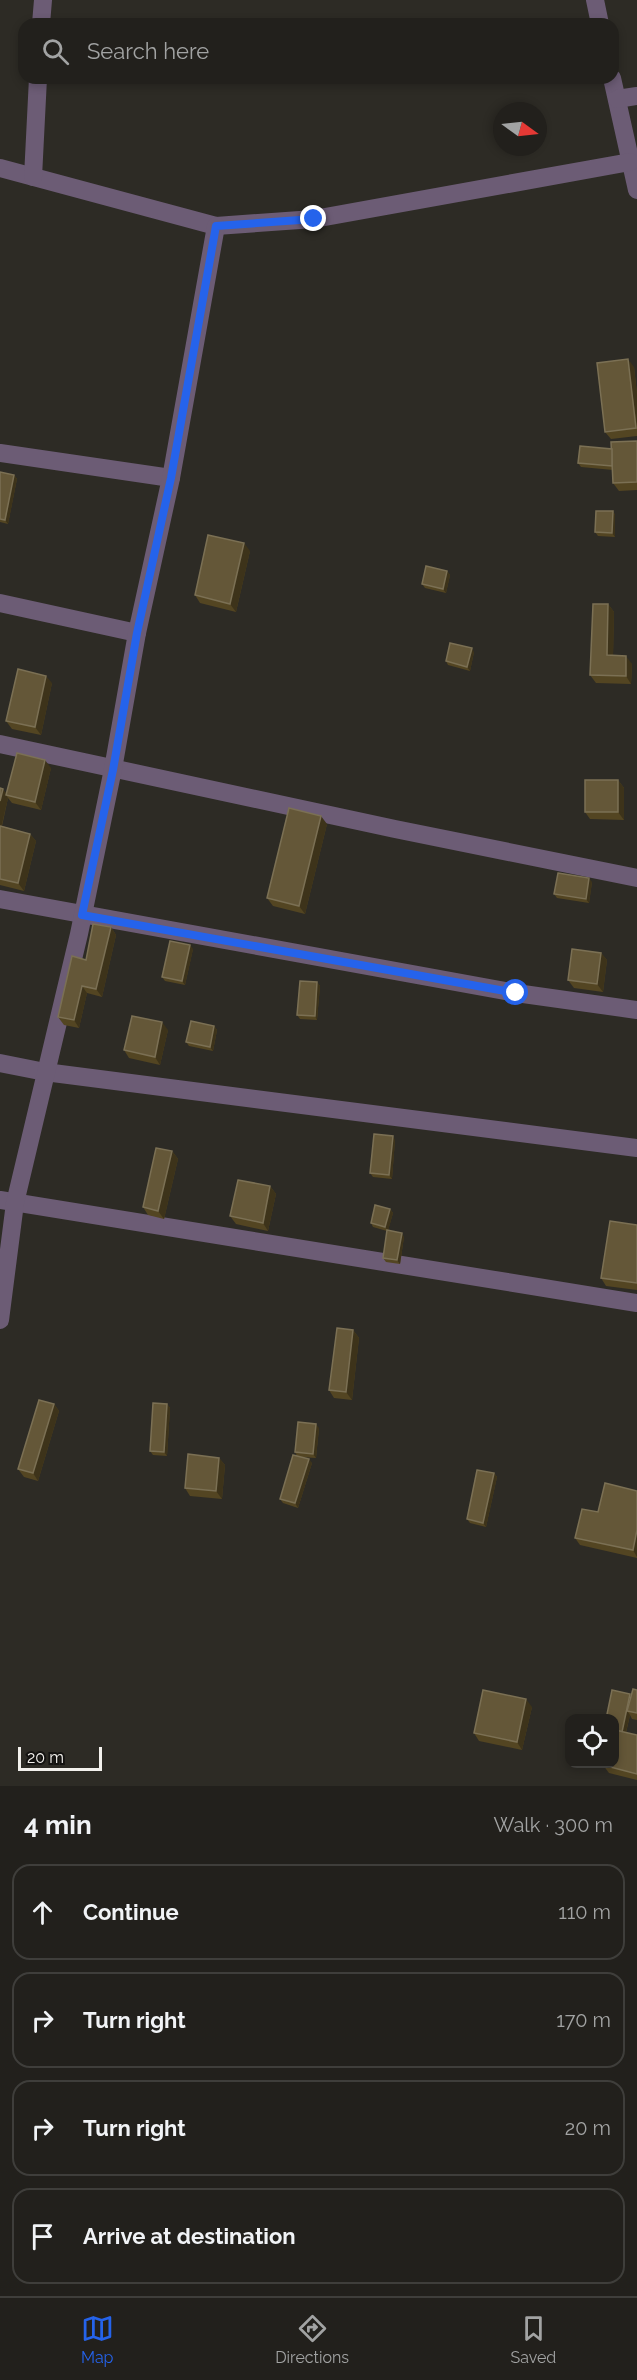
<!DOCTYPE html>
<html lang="en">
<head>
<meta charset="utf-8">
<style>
  body { margin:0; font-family:Raleway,sans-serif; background:#2a2825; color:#f1f3f6 }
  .controls { position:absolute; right:18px; bottom:18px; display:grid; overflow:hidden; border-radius:12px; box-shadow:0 3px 9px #0003 }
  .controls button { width:54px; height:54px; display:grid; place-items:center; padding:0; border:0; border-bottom:2px solid #3f3e3b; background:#22201c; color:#f1f3f6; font:30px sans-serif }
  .compass { position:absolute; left:493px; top:102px; width:54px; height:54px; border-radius:50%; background:#22201c; box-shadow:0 3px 9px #0003; rotate:105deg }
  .scale { position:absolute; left:18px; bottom:15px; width:84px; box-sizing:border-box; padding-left:6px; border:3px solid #f3f1ed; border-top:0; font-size:16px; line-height:21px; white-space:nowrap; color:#f3f1ed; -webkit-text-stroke:4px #141311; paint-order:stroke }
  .stop { position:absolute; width:18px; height:18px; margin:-14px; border:4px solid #2563eb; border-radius:50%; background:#fff }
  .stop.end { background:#2563eb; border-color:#fff; box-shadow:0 2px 6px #0008 }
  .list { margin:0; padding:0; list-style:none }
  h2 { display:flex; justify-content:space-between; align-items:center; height:78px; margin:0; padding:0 24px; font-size:26px }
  h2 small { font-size:20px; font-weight:400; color:#a2a3a3 }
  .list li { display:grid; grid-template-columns:39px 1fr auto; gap:18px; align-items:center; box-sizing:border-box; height:96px; margin:0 12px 12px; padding:0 12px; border:2px solid #3f3e3b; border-radius:18px }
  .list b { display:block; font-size:22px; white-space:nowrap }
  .list em { font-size:20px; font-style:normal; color:#a2a3a3 }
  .icon { flex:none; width:33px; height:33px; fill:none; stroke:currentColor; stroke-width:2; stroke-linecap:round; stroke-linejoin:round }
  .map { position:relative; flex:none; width:637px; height:1786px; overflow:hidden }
  .search { position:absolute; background:#22201c; box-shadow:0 3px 9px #0003; left:18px; right:18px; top:18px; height:66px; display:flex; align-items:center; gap:15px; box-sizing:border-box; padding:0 21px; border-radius:18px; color:#a2a3a3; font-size:22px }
  .sheet { height:510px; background:#22201c }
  nav { display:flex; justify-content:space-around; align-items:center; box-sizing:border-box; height:84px; border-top:2px solid #3f3e3b; background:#22201c; font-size:16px; color:#a2a3a3 }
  nav a { display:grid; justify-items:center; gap:3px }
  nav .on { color:#2563eb }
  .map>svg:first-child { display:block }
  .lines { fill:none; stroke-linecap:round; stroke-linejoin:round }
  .minor { stroke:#6c5c75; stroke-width:18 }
  .wall { fill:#534522 }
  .shaded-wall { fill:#3d331a }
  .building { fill:#645738; stroke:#7b7054; stroke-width:1.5 }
  .route { stroke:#2563eb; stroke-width:8 }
</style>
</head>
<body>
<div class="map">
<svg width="637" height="1786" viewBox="0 0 637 1786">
  <rect width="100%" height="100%" fill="#2d2b25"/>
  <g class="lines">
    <!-- minor -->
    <g class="minor">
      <path d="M595,0L600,24"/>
      <path d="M41,24L43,0"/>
      <path d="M612,78L637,190"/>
      <path d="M617,99L637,96"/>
      <path d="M0,168L216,226L314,219L630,162"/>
      <path d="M33,177L38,78"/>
      <path d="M0,453L171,478"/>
      <path d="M0,603L137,633"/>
      <path d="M0,744L395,829L637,878"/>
      <path d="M0,899L516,993L637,1010"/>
      <path d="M0,1063L45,1072L637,1148"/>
      <path d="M0,1200L637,1303"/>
      <path d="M0,1320L15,1203L79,934L113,769L137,633L171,478L216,226"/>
    </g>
  </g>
  <!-- wall -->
  <g class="wall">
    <path d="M634,367L637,394V436L611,439L605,432Z"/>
    <path d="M637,441V490L619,491L613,483V470L581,467L578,463Z"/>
    <path d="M0,472L14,475L17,479L8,524L0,522Z"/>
    <path d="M613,511L615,515V537L598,536L595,532Z"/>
    <path d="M250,551L236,612L200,603L195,595Z"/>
    <path d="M447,571L450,575L446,593L425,588L422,584Z"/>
    <path d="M608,604L614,612L613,655L632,664L631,684L596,683L590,675Z"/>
    <path d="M474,652L470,671L448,665L446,661Z"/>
    <path d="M52,683L41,735L12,729L6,721Z"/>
    <path d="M51,768L41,810L12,803L8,798L2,826L30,834L36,841L24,891L0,885V788L7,794Z"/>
    <path d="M618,780L624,788V820L590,819L585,812Z"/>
    <path d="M327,824L305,914L273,906L267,898Z"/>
    <path d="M592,882L589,903L557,898L554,894Z"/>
    <path d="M111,927L116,935L102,997L87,993L79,1028L64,1025L58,1017L86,960Z"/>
    <path d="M193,949L185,985L165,981L162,977Z"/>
    <path d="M601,953L607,960L603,992L574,988L568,980Z"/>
    <path d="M317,982L320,986L317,1020L300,1019L297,1015Z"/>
    <path d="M214,1026L217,1030L213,1051L189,1046L186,1042Z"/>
    <path d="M168,1030L160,1065L129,1058L124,1050Z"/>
    <path d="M395,1140L392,1179L373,1177L370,1173Z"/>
    <path d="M172,1151L178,1159L164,1219L148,1215L143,1207Z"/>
    <path d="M270,1186L276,1194L268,1231L236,1224L230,1216Z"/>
    <path d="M390,1209L393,1213L388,1230L404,1237L400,1264L386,1262L383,1258L387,1231L373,1227L371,1223Z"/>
    <path d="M637,1225V1290L606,1286L601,1278Z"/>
    <path d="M353,1330L359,1338L352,1400L334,1398L329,1390Z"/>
    <path d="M54,1404L59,1411L38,1481L24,1477L18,1469Z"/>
    <path d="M167,1404L170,1408L167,1456L153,1455L150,1451Z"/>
    <path d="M319,1428L316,1458L300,1457L312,1463L298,1508L283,1503L280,1499L297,1456L295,1452Z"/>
    <path d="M219,1458L225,1465L222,1499L190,1496L185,1488Z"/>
    <path d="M494,1473L497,1477L486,1527L470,1523L467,1519Z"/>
    <path d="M637,1491V1558L580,1545L575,1538L598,1512Z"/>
    <path d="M637,1690V1720L632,1719L630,1715L626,1733L637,1735V1780L609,1773L603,1765L631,1695Z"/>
    <path d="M532,1707L522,1750L479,1741L474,1733Z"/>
  </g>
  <!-- shaded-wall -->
  <g class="shaded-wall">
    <path d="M628,359L634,367L637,394V428Z"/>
    <path d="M14,475L17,479L8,524L5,520Z"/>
    <path d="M613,511L615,515V537L612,533Z"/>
    <path d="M244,543L250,551L236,612L230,604Z"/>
    <path d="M447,571L450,575L446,593L443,589Z"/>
    <path d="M608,604L614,612L613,663L607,655Z"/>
    <path d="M472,648L474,652L470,671L467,667Z"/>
    <path d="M626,656L632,664L631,684L626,676Z"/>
    <path d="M46,676L52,683L41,735L35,727Z"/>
    <path d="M45,760L51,768L41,810L35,802Z"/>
    <path d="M618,780L624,788V820L618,812Z"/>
    <path d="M3,789L8,796L6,795L8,798L1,828L0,826V801Z"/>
    <path d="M321,816L327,824L305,914L299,906Z"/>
    <path d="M30,834L36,841L24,891L18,883Z"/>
    <path d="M589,878L592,882L589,903L586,899Z"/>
    <path d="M111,927L116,935L102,997L96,989Z"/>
    <path d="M190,945L193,949L185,985L182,981Z"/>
    <path d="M601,953L607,960L603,992L597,984Z"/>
    <path d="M317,982L320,986L317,1020L315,1016Z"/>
    <path d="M82,986L87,993L79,1028L74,1020Z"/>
    <path d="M162,1022L168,1030L160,1065L155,1057Z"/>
    <path d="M214,1026L217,1030L213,1051L210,1047Z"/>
    <path d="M393,1136L395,1140L392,1179L389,1175Z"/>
    <path d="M172,1151L178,1159L164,1219L158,1211Z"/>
    <path d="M270,1186L276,1194L268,1231L263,1223Z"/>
    <path d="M390,1209L393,1213L388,1231L385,1227Z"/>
    <path d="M402,1233L404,1237L400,1264L397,1260Z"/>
    <path d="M353,1330L359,1338L352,1400L346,1392Z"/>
    <path d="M54,1404L59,1411L38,1481L33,1473Z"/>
    <path d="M167,1404L170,1408L167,1456L164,1452Z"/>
    <path d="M316,1424L319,1428L316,1458L313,1454Z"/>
    <path d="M219,1458L225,1465L222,1499L216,1491Z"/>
    <path d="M309,1459L312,1463L298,1508L295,1503Z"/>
    <path d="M494,1473L497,1477L486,1527L483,1523Z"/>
    <path d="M637,1530V1557L633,1550Z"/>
    <path d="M630,1694L633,1698L627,1711L630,1715L625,1736L622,1732Z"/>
    <path d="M526,1699L532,1707L522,1750L517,1742Z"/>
  </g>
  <!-- building -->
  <g class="building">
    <path d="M628,359L636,428L605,432L597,363Z"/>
    <path d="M637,441V482L613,483L611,442Z"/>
    <path d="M580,446L612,449V466L578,463Z"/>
    <path d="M0,472L14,475L5,520L0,519Z"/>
    <path d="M596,511H613L612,533L595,532Z"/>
    <path d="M208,535L244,543L230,604L195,595Z"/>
    <path d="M426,566L447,571L443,589L422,584Z"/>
    <path d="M593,604H608L607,655L626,656V676L590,675Z"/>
    <path d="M450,643L472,648L467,667L446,661Z"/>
    <path d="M18,669L46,676L35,727L6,721Z"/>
    <path d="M17,753L45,760L35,802L6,795Z"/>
    <rect x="585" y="780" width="33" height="32"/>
    <path d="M0,788L3,789L0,801Z"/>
    <path d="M289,808L321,816L299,906L267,898Z"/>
    <path d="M0,826L30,834L18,883L0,879Z"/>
    <path d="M558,873L589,878L586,899L554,894Z"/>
    <path d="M93,924L111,927L96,989L82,986L74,1020L58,1017L72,956L86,960Z"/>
    <path d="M170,941L190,945L182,981L162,977Z"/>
    <path d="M572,949L601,953L597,984L568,980Z"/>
    <path d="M300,981L317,982L315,1016L297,1015Z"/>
    <path d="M132,1016L162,1022L155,1057L124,1050Z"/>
    <path d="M191,1021L214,1026L210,1047L186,1042Z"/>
    <path d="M374,1134L393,1136L389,1175L370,1173Z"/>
    <path d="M156,1148L172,1151L158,1211L143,1207Z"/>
    <path d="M238,1180L270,1186L263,1223L230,1216Z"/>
    <path d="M375,1205L390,1209L385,1227L371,1223Z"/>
    <path d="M610,1221L637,1225V1283L601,1278Z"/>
    <path d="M387,1230L402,1233L397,1260L383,1258Z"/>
    <path d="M337,1328L353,1330L346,1392L329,1390Z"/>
    <path d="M39,1400L54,1404L33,1473L18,1469Z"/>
    <path d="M153,1403L167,1404L164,1452L150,1451Z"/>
    <path d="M298,1422L316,1424L313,1454L295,1452Z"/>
    <path d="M188,1454L219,1458L216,1491L185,1488Z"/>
    <path d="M293,1455L309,1459L295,1503L280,1499Z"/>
    <path d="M477,1470L494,1473L483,1523L467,1519Z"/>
    <path d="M605,1483L637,1491V1530L633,1550L575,1538L582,1509L598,1512Z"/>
    <path d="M633,1689L637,1690V1713L627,1711Z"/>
    <path d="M483,1690L526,1699L517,1742L474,1733Z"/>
    <path d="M612,1690L630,1694L622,1732L615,1730V1719H606Z"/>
    <path d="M615,1730L637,1735V1774L603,1765L604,1764H615Z"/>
  </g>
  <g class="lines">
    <!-- route -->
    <path class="route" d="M314,219L216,226L171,478L137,633L113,770L82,915L516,993"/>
  </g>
</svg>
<div class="controls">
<button><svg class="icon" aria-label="locate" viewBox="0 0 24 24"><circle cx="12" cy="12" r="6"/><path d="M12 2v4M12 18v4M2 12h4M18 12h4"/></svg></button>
</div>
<svg class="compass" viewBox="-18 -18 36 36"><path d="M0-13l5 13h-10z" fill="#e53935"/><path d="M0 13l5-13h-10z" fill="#a2a3a3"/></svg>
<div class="scale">20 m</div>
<div class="stop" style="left:516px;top:993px"></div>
<div class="stop end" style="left:314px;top:219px"></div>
<div class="search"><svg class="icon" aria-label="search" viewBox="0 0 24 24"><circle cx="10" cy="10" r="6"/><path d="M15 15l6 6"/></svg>Search here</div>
</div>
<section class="sheet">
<h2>4 min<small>Walk · 300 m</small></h2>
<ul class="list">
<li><svg class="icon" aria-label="ahead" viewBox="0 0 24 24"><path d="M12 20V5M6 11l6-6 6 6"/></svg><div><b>Continue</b></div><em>110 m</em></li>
<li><svg class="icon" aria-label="right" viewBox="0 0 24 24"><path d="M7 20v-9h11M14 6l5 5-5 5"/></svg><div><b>Turn right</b></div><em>170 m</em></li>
<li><svg class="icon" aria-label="right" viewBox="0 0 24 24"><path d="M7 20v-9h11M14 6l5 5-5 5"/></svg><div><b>Turn right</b></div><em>20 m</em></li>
<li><svg class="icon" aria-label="arrive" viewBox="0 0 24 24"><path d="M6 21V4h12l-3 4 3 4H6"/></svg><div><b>Arrive at destination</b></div></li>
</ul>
</section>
<nav>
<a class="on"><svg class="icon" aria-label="map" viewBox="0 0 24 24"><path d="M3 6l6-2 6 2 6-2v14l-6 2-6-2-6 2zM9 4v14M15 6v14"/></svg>Map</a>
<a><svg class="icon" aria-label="directions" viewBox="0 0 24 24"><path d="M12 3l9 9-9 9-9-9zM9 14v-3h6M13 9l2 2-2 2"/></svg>Directions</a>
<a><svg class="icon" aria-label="saved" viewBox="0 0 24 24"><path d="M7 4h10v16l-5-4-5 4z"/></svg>Saved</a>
</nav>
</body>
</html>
